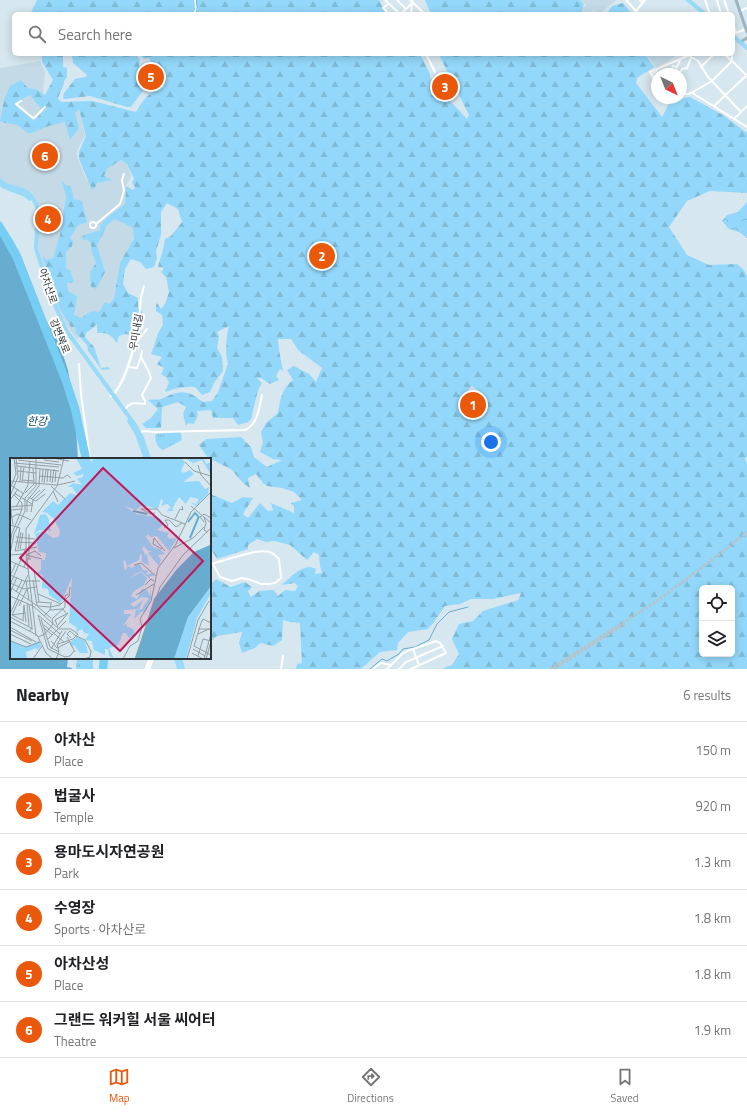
<!DOCTYPE html>
<html lang="en">
<head>
<meta charset="utf-8">
<style>
  body { margin:0; font-family:"Titillium Web","Noto Sans KR",sans-serif; background:#f2f2f2; color:#202124 }
  .controls { position:absolute; right:12px; bottom:12px; display:grid; overflow:hidden; border-radius:6px; box-shadow:0 2px 10px #0003 }
  .controls button { width:36px; height:36px; display:grid; place-items:center; padding:0; border:0; border-bottom:1px solid #e0e0e0; background:#fff; color:#202124; font:20px sans-serif }
  .compass { position:absolute; left:651px; top:68px; width:36px; height:36px; border-radius:50%; background:#fff; box-shadow:0 2px 10px #0003; rotate:137deg }
  .you { position:absolute; left:491px; top:442px; width:14px; height:14px; margin:-10px; border:3px solid #fff; border-radius:50%; background:#1a73e8; box-shadow:0 0 0 6px #1a73e833 }
  .badge { display:grid; place-items:center; width:26px; height:26px; border-radius:50%; background:#ea580c; color:#fff; font-size:13px; font-weight:700 }
  .pin { position:absolute; translate:-50% -50%; border:2px solid #fff; box-shadow:0 1px 4px #0006 }
  .list { margin:0; padding:0; list-style:none }
  h2 { display:flex; justify-content:space-between; align-items:center; height:52px; margin:0; padding:0 16px; font-size:17px }
  h2 small { font-size:13px; font-weight:400; color:#757577 }
  .list li { display:grid; grid-template-columns:26px 1fr auto; gap:12px; align-items:center; box-sizing:border-box; height:56px; padding:0 16px; border-top:1px solid #e0e0e0 }
  .list b { display:block; font-size:15px; white-space:nowrap }
  .list p { margin:0; font-size:13px; white-space:nowrap; color:#757577 }
  .list em { font-size:13px; font-style:normal; color:#757577 }
  .icon { flex:none; width:22px; height:22px; fill:none; stroke:currentColor; stroke-width:2; stroke-linecap:round; stroke-linejoin:round }
  .map { position:relative; flex:none; width:747px; height:669px; overflow:hidden }
  .search { position:absolute; background:#fff; box-shadow:0 2px 10px #0003; left:12px; right:12px; top:12px; height:44px; display:flex; align-items:center; gap:10px; box-sizing:border-box; padding:0 14px; border-radius:6px; color:#757577; font-size:15px }
  .sheet { height:388px; background:#fff }
  nav { display:flex; justify-content:space-around; align-items:center; box-sizing:border-box; height:56px; border-top:1px solid #e0e0e0; background:#fff; font-size:11px; color:#757577 }
  nav a { display:grid; justify-items:center; gap:2px }
  nav .on { color:#ea580c }
  .map>svg:first-child { display:block }
  .built { fill:#c4dbe7 }
  .grass { fill:url(#grass-tufts) }
  .forest { fill:url(#forest-firs); fill-rule:evenodd }
  .park { fill:url(#park-crowns) }
  .water { fill:#66adcf }
  .lines { fill:none; stroke-linecap:round; stroke-linejoin:round }
  .stream { stroke:#66adcf; stroke-width:1 }
  .secondary-tunnel { stroke:#b5c3ca; stroke-width:3; stroke-dasharray:3 1.5; stroke-linecap:butt }
  .pedestrian { stroke:#fff; stroke-width:1.5 }
  .minor { stroke:#fff; stroke-width:2 }
  .tertiary { stroke:#fff; stroke-width:2.5 }
  .secondary { stroke:#9db5c0; stroke-width:3 }
  .primary { stroke:#98daf7; stroke-width:4 }
  .trunk { stroke:#76cef4; stroke-width:4.5 }
  .labels { text-anchor:middle; dominant-baseline:central; stroke-width:4; stroke-linejoin:round; paint-order:stroke }
  .street-label { font-size:10px; fill:#2c3235; stroke:#fff }
  .water-label { font-size:11px; font-style:italic; fill:#0a475f; stroke:#fff }
  .inset-river { fill:none; stroke:#66adcf; stroke-width:2 }
  .inset-road { fill:none; stroke:#939fa5; stroke-width:1 }
  .view { fill:#c2185b; fill-opacity:0.15; stroke:#c2185b; stroke-width:2 }
  .inset-edge { fill:none; stroke:#2c3235; stroke-width:2 }
</style>
</head>
<body>
<div class="map">
<svg width="747" height="669" viewBox="0 0 747 669">
  <defs>
    <pattern id="grass-tufts" width="24" height="20" patternUnits="userSpaceOnUse"><rect width="24" height="20" fill="#93d8fa"/><path d="M3 7l-1-3M5 7V3M7 7l1-3M15 17l-1-3M17 17v-4M19 17l1-3" fill="none" stroke="#7fbad7"/></pattern>
    <pattern id="forest-firs" width="22" height="20" patternUnits="userSpaceOnUse"><rect width="22" height="20" fill="#93d8fa"/><path d="M5 1l3.5 6h-7zM16 11l3.5 6h-7z" fill="#7fbad7"/></pattern>
    <pattern id="park-crowns" width="20" height="18" patternUnits="userSpaceOnUse"><rect width="20" height="18" fill="#93d8fa"/><path d="M2 6a3 3 0 1 1 6 0M12 15a3 3 0 1 1 6 0" fill="none" stroke="#7fbad7"/></pattern>
  </defs>
  <rect width="100%" height="100%" fill="#d7e7ef"/>
  <!-- built -->
  <g class="built">
    <path d="M581,0H616L599,14L594,10L589,14H587L582,10L586,5Z"/>
    <path d="M646,54H679L656,68Z"/>
    <path d="M40,61L45,72L43,93L45,107L74,108L79,111L85,135L77,151V157L87,181L121,160L127,164L131,176L126,186L125,204L137,231L120,263L114,298L84,333L77,339L68,328L56,306L38,248L39,206L36,201L2,181L0,178V68Z"/>
  </g>
  <!-- grass -->
  <g class="grass">
    <path d="M143,63L156,77L159,83H161V85H158L149,89L147,87V85L140,76V67Z"/>
    <path d="M180,432L181,434L182,440L163,450C157,448 156,442 155,436L156,434Z"/>
    <path d="M77,658H93V669H76Z"/>
  </g>
  <!-- forest -->
  <g class="forest">
    <path d="M37,0H379L386,14H30Z"/>
    <path d="M425,0H580L584,4L582,11L585,14H431Z"/>
    <path d="M623,3L630,12L626,14H607L612,6Z"/>
    <path d="M42,54H63V67L67,68V77L64,81C64,87 59,93 58,99L62,102L92,101L136,112C146,96 146,95 164,87V82L160,74L153,72L150,67L153,65L149,58L144,59L140,54H420L430,74L431,88L454,105L467,119L469,115L440,57V54H645L654,67L637,78L636,83L662,117L671,100L690,97L723,115L747,133V193L710,191L687,201L669,227L687,255L709,265L737,264L744,270L747,276V457L745,458L747,464V669H441L452,665L459,654L452,639L459,624L473,621L483,611L518,600L521,593L493,599H471L460,604L445,606L434,622L428,629L408,632L398,643L397,650L380,652L361,669H296L297,664L302,663L300,623L290,622L283,620L282,640L273,646L260,643L255,648L242,653L239,643L242,632L217,636L210,642V585L216,579L231,587L245,582L252,587L248,591L251,597L259,591L274,590L278,596L285,590L295,591L298,586L295,583L282,585C288,579 300,567 310,567C312,567 314,568 316,569L315,574L322,573L320,566L319,555L314,552L307,560L290,545L274,541L266,542L257,539L248,545V549L217,559L212,551H210V494L232,503L243,497L253,498L243,514L248,518L260,503L268,511L273,510L271,503L294,513V506L291,503L302,500L294,492L282,488L267,486L263,483L256,474L248,478L250,488L243,483L231,469L208,458L199,445L206,439L241,437L251,447L254,457L267,467L282,460L273,459L260,452L263,442L261,432L266,423L278,413C280,400 282,388 293,380L287,370L294,366L309,374L316,382L322,368L298,350L291,339H278L279,350L283,371L280,369L276,376L279,380L270,384L261,378H257L262,383L258,390L251,419L248,422L238,425L233,418H213L211,410L197,411L198,415L194,424L188,423L186,426L183,414L186,407L178,402L162,407L161,428H146L142,424L151,418L158,409L148,400C153,399 158,400 161,399C164,398 167,396 170,395C184,389 192,393 203,402L212,401L218,392L228,364L226,353L227,335L229,326L217,332L219,336L217,348L222,357L223,371L214,383L210,392L202,395L195,387C184,386 175,389 165,392L169,382L166,377L161,374L164,368L157,364L162,357L151,354L154,346L158,333L163,325L162,315L156,311V304L157,303L161,309L165,304L169,292L166,277L161,272L164,268L158,267C160,258 164,249 165,239L171,236L182,222L178,209L167,203L161,212V235L156,251L157,258L154,267L146,269L140,262L131,259L125,269L123,284L128,293L138,298V309L142,311C141,325 141,327 130,335L125,334L119,336L117,343C110,334 109,333 97,333V324L94,327L86,333L85,337L94,347L101,368L108,367L110,369L102,370L88,351L87,345L76,333L75,327H71L59,307L42,255L46,260L53,258L60,235L66,197L62,181L66,185L71,187L74,199L82,201L87,222L77,226L70,238L73,241L72,246L66,252V268L70,270L74,282L67,283L68,291L77,296L74,315L82,318C88,313 91,310 99,312L105,302L109,304L114,298L120,263L134,238L133,228L115,219L106,226V228L97,245L105,272L96,289L91,287L90,272L96,263L92,253L91,244L87,239L84,240L81,238C89,231 92,234 100,230V226L105,219L125,204L126,186L133,190L135,187L132,183L134,179L127,164L121,160L107,169L104,176L112,180L97,183L95,188L92,190L79,159V152L86,136L79,110L75,113L79,128L70,140L65,122L49,126L31,133H28C24,130 19,125 13,124C8,123 5,124 0,121L4,100L10,86L21,80L28,88L36,89L45,95L53,80L42,62ZM30,95L43,111L34,121L14,104L18,101ZM472,386L480,392L478,393L484,408C480,413 477,416 471,413C472,409 470,407 469,403C468,399 469,395 468,390ZM702,588H732V654H702Z"/>
    <path d="M72,54H136L140,60L138,77L147,85L131,107H127L90,96L65,99L63,98L64,93L75,79L85,77L87,76L86,74L73,63Z"/>
  </g>
  <!-- park -->
  <path class="park" d="M747,202V238L739,232L729,229L722,221L727,215L738,212Z"/>
  <!-- water -->
  <path class="water" d="M0,221L21,256L46,320L56,336L61,349L68,370L75,413L78,459H11V658H68L67,667L72,668V669H0Z"/>
  <g class="lines">
    <!-- stream -->
    <g class="stream">
      <path d="M195,14L197,7L196,0"/>
      <path d="M370,669L382,659L387,661L392,658L399,654L403,649L415,647L429,640L437,624L449,612L468,607"/>
    </g>
    <!-- secondary-tunnel -->
    <g class="secondary-tunnel">
      <path d="M550,669L654,603L712,560L747,532"/>
      <path d="M554,669L626,623"/>
    </g>
    <!-- pedestrian -->
    <path class="pedestrian" d="M194,14L196,9L195,0"/>
    <!-- minor -->
    <g class="minor">
      <path d="M385,0L400,14"/>
      <path d="M397,0L406,9"/>
      <path d="M410,0L425,14"/>
      <path d="M626,0L639,14"/>
      <path d="M640,0L643,3"/>
      <path d="M705,0L710,14"/>
      <path d="M717,0L721,14"/>
      <path d="M724,0L729,14"/>
      <path d="M388,4L383,8L389,14"/>
      <path d="M633,8L637,14"/>
      <path d="M636,11L645,0"/>
      <path d="M740,11L747,8"/>
      <path d="M401,14L413,2"/>
      <path d="M411,14L412,0"/>
      <path d="M733,24L736,33"/>
      <path d="M733,34L746,29"/>
      <path d="M426,54L435,72"/>
      <path d="M724,54L732,61L746,75"/>
      <path d="M690,55L691,58H693L698,61L708,77L741,112"/>
      <path d="M701,67L714,54"/>
      <path d="M669,74L673,66L677,67"/>
      <path d="M674,74L680,60"/>
      <path d="M679,74L682,69L687,68L691,58"/>
      <path d="M653,78L650,72L692,54"/>
      <path d="M657,83L653,78V74L657,70"/>
      <path d="M693,92L694,94L747,127"/>
      <path d="M681,93L688,94L691,93L712,81L732,61V54"/>
      <path d="M21,101L16,104L33,118L35,117L45,107"/>
      <path d="M714,106L747,75"/>
      <path d="M734,119L747,106"/>
      <circle cx="93" cy="225" r="3"/>
      <path d="M96,224L120,204L124,191L122,180L124,174"/>
      <path d="M135,344L133,334L139,319L141,297L144,286"/>
      <path d="M135,344L147,329"/>
      <path d="M79,364L81,394L90,459"/>
      <path d="M128,367L137,368L141,357L142,351"/>
      <path d="M125,409C132,400 137,404 145,404V401L142,395L151,378L149,372L141,357"/>
      <path d="M139,433L143,431L155,432L245,430C258,424 259,408 262,395"/>
      <path d="M210,564C224,562 259,546 272,553C274,554 277,557 279,559L281,578L275,583L269,584H261L251,580L242,578L232,581L220,577L213,564"/>
      <path d="M413,649L419,665"/>
      <path d="M281,669L283,656"/>
      <path d="M373,669L381,663L391,665L402,654L407,651L436,641L440,643L446,653L411,669"/>
      <path d="M387,669L391,665"/>
      <path d="M399,669L406,662L443,646"/>
    </g>
    <!-- tertiary -->
    <g class="tertiary">
      <path d="M111,396C124,386 130,359 135,344"/>
      <path d="M146,669L150,658"/>
      <path d="M149,669L153,658"/>
    </g>
    <!-- secondary -->
    <g class="secondary">
      <path d="M736,0L747,32"/>
      <path d="M740,42L747,38"/>
    </g>
    <!-- primary -->
    <g class="primary">
      <path d="M688,0L705,14"/>
      <path d="M733,36L747,48"/>
      <path d="M0,180C7,188 11,186 20,189C30,192 37,202 38,212L36,248L38,255L54,303L66,330L135,425L142,438L149,459"/>
      <path d="M0,184C9,192 22,190 30,199"/>
      <path d="M129,421L137,434L146,459"/>
      <path d="M176,658L179,669"/>
      <path d="M180,658L183,669"/>
    </g>
    <!-- trunk -->
    <g class="trunk">
      <path d="M0,224L12,243L18,254L68,381L77,408L88,459"/>
      <path d="M0,231L15,258L64,381L73,409L84,459"/>
      <path d="M101,669L102,658"/>
      <path d="M105,669L106,658"/>
    </g>
  </g>
  <g class="labels">
    <!-- street labels -->
    <g class="street-label">
      <text transform="translate(48 286) rotate(71)">아차산로</text>
      <text transform="translate(136 332) rotate(-80)">우미내길</text>
      <text transform="translate(60 336) rotate(68)">강변북로</text>
    </g>
    <!-- water labels -->
    <g class="water-label">
      <text x="37" y="421">한강</text>
    </g>
  </g>
  <!-- overview -->
  <g transform="translate(10 458)">
    <rect width="201" height="201" fill="#d7e7ef"/>
    <path d="M66,0H80L81,4L84,0H171L175,4L171,13L174,15L180,12L184,16L173,24L189,23L195,31L199,29L198,36L186,48L180,44L186,46L189,41L180,39L176,46L169,39L162,51L164,53H158L159,56L157,53L161,49L157,46L151,48L153,43L151,41L148,51L132,47L126,52L114,48L126,56L150,60L154,66L147,72L159,75L157,78L160,81L167,80L170,74L169,77L159,93L147,78L141,79L138,76L136,79L143,89L150,91L155,96L148,97L151,102L149,108L138,95L141,93H138L134,88L132,90L135,97L137,96L139,108L132,104V97L130,96L129,102L117,108L115,102L113,103L115,113L118,108L122,110L129,105L133,112L138,113L136,117L142,115L144,118H140V121L131,113L125,116L120,120L131,114L137,120L134,127L124,133L121,138L127,141L132,131L137,132L140,138L141,130V140L136,153L131,154L124,161L126,152L132,151L139,140L132,139L120,146L124,149L133,142L129,151L114,152V156H121L113,168L118,165L116,168L123,171L125,177L119,180L116,175H113L108,187L99,190L104,201L99,198L98,191H95V197L84,192L82,183L75,182L79,176L74,175L72,171L66,174L67,170L59,164L62,119L51,145L39,137L38,131L32,130L33,117L27,115L31,112V102H35L36,95L29,94L25,76L33,73L43,80L49,79L50,73L44,61L37,55L32,54L43,43L48,47L60,35L68,38L62,29H58L63,25L72,27L67,21L73,19V16L67,18L63,15L72,11ZM175,0H194L196,6L201,4V17L192,2L183,5ZM67,179L75,183L78,195H70L64,187L61,189L60,184Z" fill="#93d8fa"/>
    <path d="M35,56L38,59L41,73L30,72L24,76L30,57ZM201,128V135L187,160L176,201H164L178,159ZM1,183L16,189L29,183L31,188L27,192L26,190L16,194L17,201H0Z" fill="#93d8fa"/>
    <path d="M201,83V128L178,159L164,201H125L144,141L167,111L184,94L200,87Z" fill="#66adcf"/>
    <path class="inset-river" d="M123,53L137,56M178,64L185,55L188,58M180,80L189,58"/>
    <path class="inset-road" d="M42,0L59,3M8,2L51,7M34,2L49,4M175,4L184,13L201,18M4,5L49,9M188,7L191,17L201,28M7,8L49,13M7,13L26,15M29,18L53,20L57,17L61,20M12,22L24,23M0,23L47,27M10,24L11,9M12,24L14,9M32,24L33,11M37,24L38,11M40,24L41,12M45,24L46,12M34,25L36,11M42,25L44,11M48,27L65,23M2,28L14,36M41,28L55,41M0,31L6,16L4,0M43,33L48,44M4,35L22,46M15,35L24,26L23,10M0,38L8,19L6,0M18,39L26,43L35,36M21,41L30,32M0,42L8,31M0,46L3,67M181,48L201,65M0,49L23,47M6,49L18,27L20,3M0,52L12,51M17,54V43L29,28L30,11M21,54L23,42L35,31M145,55L141,56L131,51H147L152,57L175,66M194,59L196,65L194,72L198,74M0,60L8,56L21,62M165,61L170,51L173,52L172,48M159,62L166,69L172,65M194,64L190,59L194,56L201,60M0,67L10,70L5,93M154,70L158,67L155,62H159M6,79L25,81M183,80L194,69M5,84L26,85M0,87L2,75L12,51V45L4,37M164,90L183,80M8,91L11,74M10,91L13,75M152,91L143,86L144,80L155,93M5,93L27,89M0,96L4,76L15,53V40L26,28V0M0,97L13,96M31,98L25,93L16,97L32,101M19,101V76M0,103L18,111M124,107L131,105L146,118M14,109L17,101H21M24,112L29,144M0,117L14,123H30M0,118L6,105M23,122L27,148M16,123L19,142M0,125L14,131L26,129M0,127L15,92M135,127L141,121L144,123M0,129L23,145M6,134L12,122M0,135L7,119M28,136L51,146M126,137L144,126M0,138L23,148L49,171H61L68,176L66,178M27,144L42,145M23,145L27,148L40,149L50,147L59,138L60,129M17,146L19,168M19,146L22,169L20,173M14,147L16,164M9,148L17,131M28,149L41,160M40,152L53,151L56,155M0,156L18,117M2,157L16,155M2,157L14,163M2,157L9,142M28,157L38,191L55,199L60,198L64,193M28,157L50,176M34,158L40,152L41,145M0,159L23,171M31,161L40,189L49,194M42,161L55,149V138L58,136M13,162L14,147M0,163L27,177L36,195L43,201M191,165L193,161L201,165M34,167L54,184M48,167L58,155M0,169L26,184M33,169L42,177M48,169L45,162L58,155M188,171H201M0,172L22,183M0,176L21,186M188,176L199,171M26,178L16,93V71L47,28L54,0M66,178L75,182L81,193L80,199L74,201M28,179L35,176L43,166L42,161M57,179L65,194M61,180L57,176L60,173L66,178M37,182L56,163M1,183L16,189L30,184M41,183L47,190L59,184M48,186L63,181L66,178M184,188L201,197M184,188L191,165M41,191L52,173M183,191L195,198M182,195L193,201M188,198L193,181L201,183M23,201L32,188M46,201L49,194L47,186L56,173M113,201L120,188L128,183L132,169L130,161L141,143L148,110L166,86L181,54L201,34M125,201L150,129L173,97L201,70M177,201L188,162L199,143M194,201L201,176M196,201L201,183"/>
    <path class="view" d="M93,10L193,103L110,193L10,100Z"/>
    <rect width="201" height="201" class="inset-edge"/>
  </g>
</svg>
<div class="controls">
<button><svg class="icon" aria-label="locate" viewBox="0 0 24 24"><circle cx="12" cy="12" r="6"/><path d="M12 2v4M12 18v4M2 12h4M18 12h4"/></svg></button>
<button><svg class="icon" aria-label="layers" viewBox="0 0 24 24"><path d="M12 4l9 5-9 5-9-5zM3 14l9 5 9-5"/></svg></button>
</div>
<svg class="compass" viewBox="-18 -18 36 36"><path d="M0-13l5 13h-10z" fill="#e53935"/><path d="M0 13l5-13h-10z" fill="#757577"/></svg>
<div class="you"></div>
<div class="pin badge" style="left:473px;top:405px">1</div>
<div class="pin badge" style="left:322px;top:256px">2</div>
<div class="pin badge" style="left:445px;top:87px">3</div>
<div class="pin badge" style="left:48px;top:219px">4</div>
<div class="pin badge" style="left:151px;top:77px">5</div>
<div class="pin badge" style="left:45px;top:156px">6</div>
<div class="search"><svg class="icon" aria-label="search" viewBox="0 0 24 24"><circle cx="10" cy="10" r="6"/><path d="M15 15l6 6"/></svg>Search here</div>
</div>
<section class="sheet">
<h2>Nearby<small>6 results</small></h2>
<ul class="list">
<li><span class="badge">1</span><div><b>아차산</b><p>Place</p></div><em>150 m</em></li>
<li><span class="badge">2</span><div><b>법굴사</b><p>Temple</p></div><em>920 m</em></li>
<li><span class="badge">3</span><div><b>용마도시자연공원</b><p>Park</p></div><em>1.3 km</em></li>
<li><span class="badge">4</span><div><b>수영장</b><p>Sports · 아차산로</p></div><em>1.8 km</em></li>
<li><span class="badge">5</span><div><b>아차산성</b><p>Place</p></div><em>1.8 km</em></li>
<li><span class="badge">6</span><div><b>그랜드 워커힐 서울 씨어터</b><p>Theatre</p></div><em>1.9 km</em></li>
</ul>
</section>
<nav>
<a class="on"><svg class="icon" aria-label="map" viewBox="0 0 24 24"><path d="M3 6l6-2 6 2 6-2v14l-6 2-6-2-6 2zM9 4v14M15 6v14"/></svg>Map</a>
<a><svg class="icon" aria-label="directions" viewBox="0 0 24 24"><path d="M12 3l9 9-9 9-9-9zM9 14v-3h6M13 9l2 2-2 2"/></svg>Directions</a>
<a><svg class="icon" aria-label="saved" viewBox="0 0 24 24"><path d="M7 4h10v16l-5-4-5 4z"/></svg>Saved</a>
</nav>
</body>
</html>
